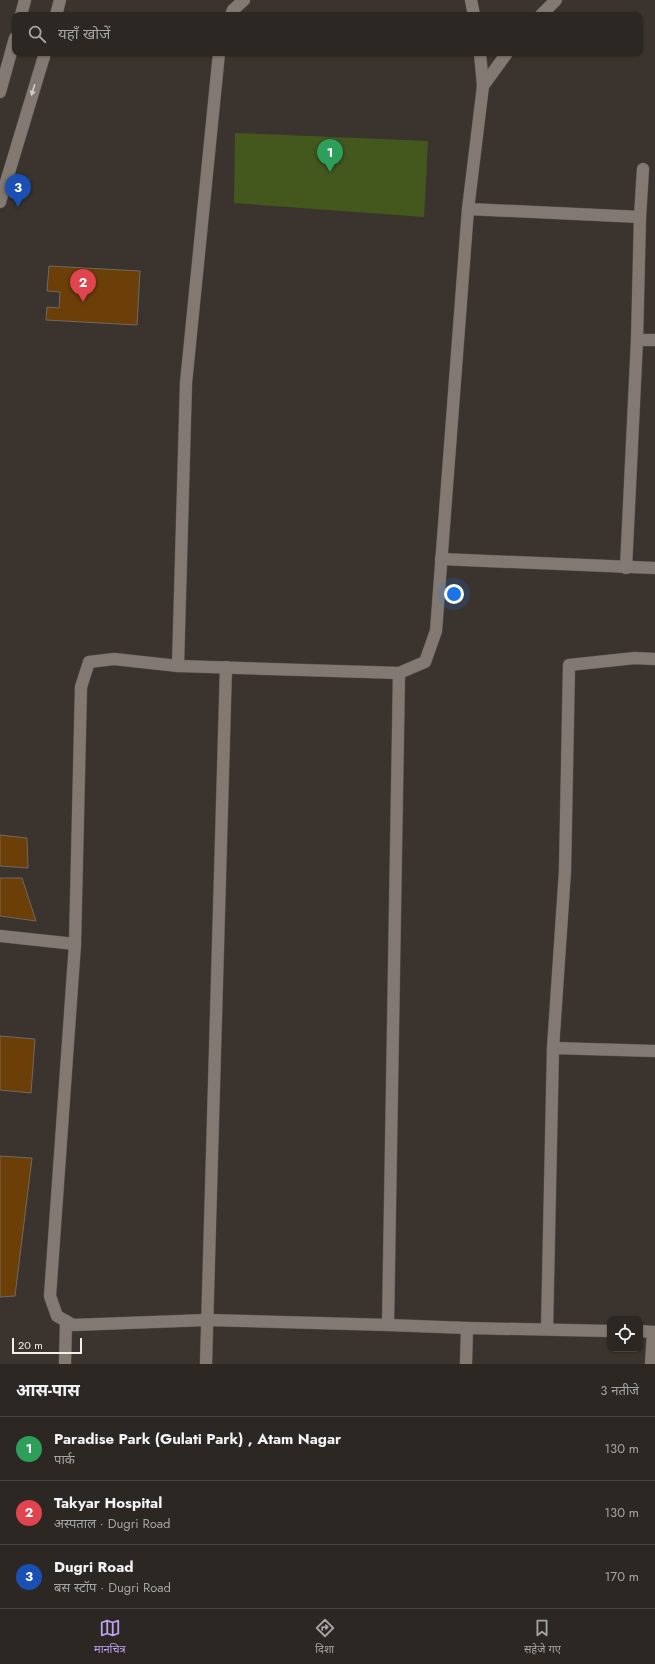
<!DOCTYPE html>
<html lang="hi">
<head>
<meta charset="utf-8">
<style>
  body { margin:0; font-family:Jost,"Noto Sans Devanagari",sans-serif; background:#342f2a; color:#f1f3f6 }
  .controls { position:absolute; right:12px; bottom:12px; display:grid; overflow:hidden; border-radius:8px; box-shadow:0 1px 3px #0004 }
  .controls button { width:36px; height:36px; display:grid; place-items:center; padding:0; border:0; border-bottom:1px solid #484440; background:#2c2722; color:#f1f3f6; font:20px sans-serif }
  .scale { position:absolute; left:12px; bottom:10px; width:70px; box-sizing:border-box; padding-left:4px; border:2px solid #f2eee9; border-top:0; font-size:11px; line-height:14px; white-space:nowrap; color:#f2eee9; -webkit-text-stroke:3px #3b342e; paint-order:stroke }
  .you { position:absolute; left:454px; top:594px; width:14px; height:14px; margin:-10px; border:3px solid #fff; border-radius:50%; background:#1a73e8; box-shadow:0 0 0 6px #1a73e833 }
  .badge { display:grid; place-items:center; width:26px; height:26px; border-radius:50%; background:#bca0f2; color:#fff; font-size:13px; font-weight:700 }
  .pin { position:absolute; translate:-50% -33px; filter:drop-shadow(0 1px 2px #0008) }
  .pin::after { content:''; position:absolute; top:21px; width:14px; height:12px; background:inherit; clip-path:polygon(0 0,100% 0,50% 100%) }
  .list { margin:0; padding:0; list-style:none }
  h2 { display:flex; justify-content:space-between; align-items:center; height:52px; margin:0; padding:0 16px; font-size:17px }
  h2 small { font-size:13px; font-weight:400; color:#a6a5a5 }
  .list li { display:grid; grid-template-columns:26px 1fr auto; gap:12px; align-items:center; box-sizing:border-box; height:64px; padding:0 16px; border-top:1px solid #484440 }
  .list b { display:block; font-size:15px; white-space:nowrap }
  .list p { margin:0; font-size:13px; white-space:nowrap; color:#a6a5a5 }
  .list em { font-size:13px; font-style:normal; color:#a6a5a5 }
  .icon { flex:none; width:22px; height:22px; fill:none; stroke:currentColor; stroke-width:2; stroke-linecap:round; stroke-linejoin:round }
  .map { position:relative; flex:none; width:655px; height:1364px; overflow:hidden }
  .search { position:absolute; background:#2c2722; box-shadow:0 1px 3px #0004; left:12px; right:12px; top:12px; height:44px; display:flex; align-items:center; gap:10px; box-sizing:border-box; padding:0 14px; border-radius:8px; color:#a6a5a5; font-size:15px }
  .sheet { height:244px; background:#2c2722 }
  nav { display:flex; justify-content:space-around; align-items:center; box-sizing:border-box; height:56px; border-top:1px solid #484440; background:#2c2722; font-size:11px; color:#a6a5a5 }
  nav a { display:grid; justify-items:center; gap:2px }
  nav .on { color:#bca0f2 }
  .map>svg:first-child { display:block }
  .green { fill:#44581e }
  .building { fill:#6c3f09; stroke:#706861 }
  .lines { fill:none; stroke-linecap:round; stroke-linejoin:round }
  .lane-casing { stroke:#58534d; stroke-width:13 }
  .street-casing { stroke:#58534d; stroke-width:13 }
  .secondary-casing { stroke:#58534d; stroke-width:13 }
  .lane { stroke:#827a72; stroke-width:12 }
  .street { stroke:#827a72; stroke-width:12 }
  .secondary { stroke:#827a72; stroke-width:12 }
  .oneway { fill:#d0cbc5 }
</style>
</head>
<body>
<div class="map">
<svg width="655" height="1364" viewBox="0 0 655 1364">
  <rect width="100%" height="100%" fill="#3b342e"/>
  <!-- green -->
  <path class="green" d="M235,133L428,141L424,217L234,203Z"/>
  <!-- building -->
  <g class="building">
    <path d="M49,266L140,271L137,325L46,320L47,307L59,308L60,292L47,291Z"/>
    <path d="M0,835L27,838L28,868L0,866Z"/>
    <path d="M0,878H22L36,921L0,916Z"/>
    <path d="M0,1036L35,1039L31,1093L0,1090Z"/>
    <path d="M0,1156L32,1158L15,1296L0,1297Z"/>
  </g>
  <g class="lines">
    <!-- lane casing -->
    <g class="lane-casing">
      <path id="lane" d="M65,1364L66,1321"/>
    </g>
    <!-- street casing -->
    <g class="street-casing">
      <g id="street">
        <path d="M471,0L474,15"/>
        <path d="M231,15L233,10L244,0"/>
        <path d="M541,15L556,0"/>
        <path d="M480,53L483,86L468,209L436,631L425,662L399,673L178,666L114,659L89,662L81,687L75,944L50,1296L57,1316L73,1325L207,1320L388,1325L467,1328L610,1331"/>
        <path d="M483,86L507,53"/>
        <path d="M468,209L640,217"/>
        <path d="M637,340H655"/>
        <path d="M441,559L655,568"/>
        <path d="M626,568L637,340L640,217L643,169"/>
        <path d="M178,666L186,383L219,53"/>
        <path d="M0,936L75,944"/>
        <path d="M553,1048L655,1051"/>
        <path d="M388,1325L399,673"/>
        <path d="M547,1329L553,1048L565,871L569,665L635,658L655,659"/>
        <path d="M640,1331L655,1332"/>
        <path d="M206,1364L226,667"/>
        <path d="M466,1364L467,1328"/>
        <path d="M651,1364L653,1332"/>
      </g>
    </g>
    <!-- secondary casing -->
    <g class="secondary-casing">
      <g id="secondary">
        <path d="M21,15L25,0"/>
        <path d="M56,15L60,0"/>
        <path d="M0,92L15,38"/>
        <path d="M0,202L45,53"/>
      </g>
    </g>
    <!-- lane -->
    <use href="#lane" class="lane"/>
    <!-- street -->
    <use href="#street" class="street"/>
    <!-- secondary -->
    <use href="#secondary" class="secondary"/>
  </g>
  <!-- one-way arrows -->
  <defs><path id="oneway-solid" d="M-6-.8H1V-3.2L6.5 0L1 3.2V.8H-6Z"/></defs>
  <use class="oneway" href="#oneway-solid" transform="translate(33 90) rotate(107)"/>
</svg>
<div class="controls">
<button><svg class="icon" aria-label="locate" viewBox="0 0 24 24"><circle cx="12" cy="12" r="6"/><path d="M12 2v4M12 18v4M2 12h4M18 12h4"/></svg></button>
</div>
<div class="scale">20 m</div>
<div class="you"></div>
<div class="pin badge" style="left:330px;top:172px;background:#2e9e5b">1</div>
<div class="pin badge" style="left:83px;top:302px;background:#e0444e">2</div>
<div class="pin badge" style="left:18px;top:207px;background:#1a4fb4">3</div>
<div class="search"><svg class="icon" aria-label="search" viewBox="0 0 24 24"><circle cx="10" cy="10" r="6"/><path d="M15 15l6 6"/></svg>यहाँ खोजें</div>
</div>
<section class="sheet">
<h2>आस-पास<small>3 नतीजे</small></h2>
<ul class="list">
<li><span class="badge" style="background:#2e9e5b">1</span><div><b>Paradise Park (Gulati Park) , Atam Nagar</b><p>पार्क</p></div><em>130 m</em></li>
<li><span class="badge" style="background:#e0444e">2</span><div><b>Takyar Hospital</b><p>अस्पताल · Dugri Road</p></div><em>130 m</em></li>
<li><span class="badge" style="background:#1a4fb4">3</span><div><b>Dugri Road</b><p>बस स्टॉप · Dugri Road</p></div><em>170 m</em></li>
</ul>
</section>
<nav>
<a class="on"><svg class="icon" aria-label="map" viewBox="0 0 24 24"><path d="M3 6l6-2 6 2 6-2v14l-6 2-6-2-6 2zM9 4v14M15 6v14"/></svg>मानचित्र</a>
<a><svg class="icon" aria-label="directions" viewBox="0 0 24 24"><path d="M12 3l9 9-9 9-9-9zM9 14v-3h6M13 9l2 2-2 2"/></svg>दिशा</a>
<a><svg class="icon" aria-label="saved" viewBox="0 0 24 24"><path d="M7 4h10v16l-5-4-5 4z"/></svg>सहेजे गए</a>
</nav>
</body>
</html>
